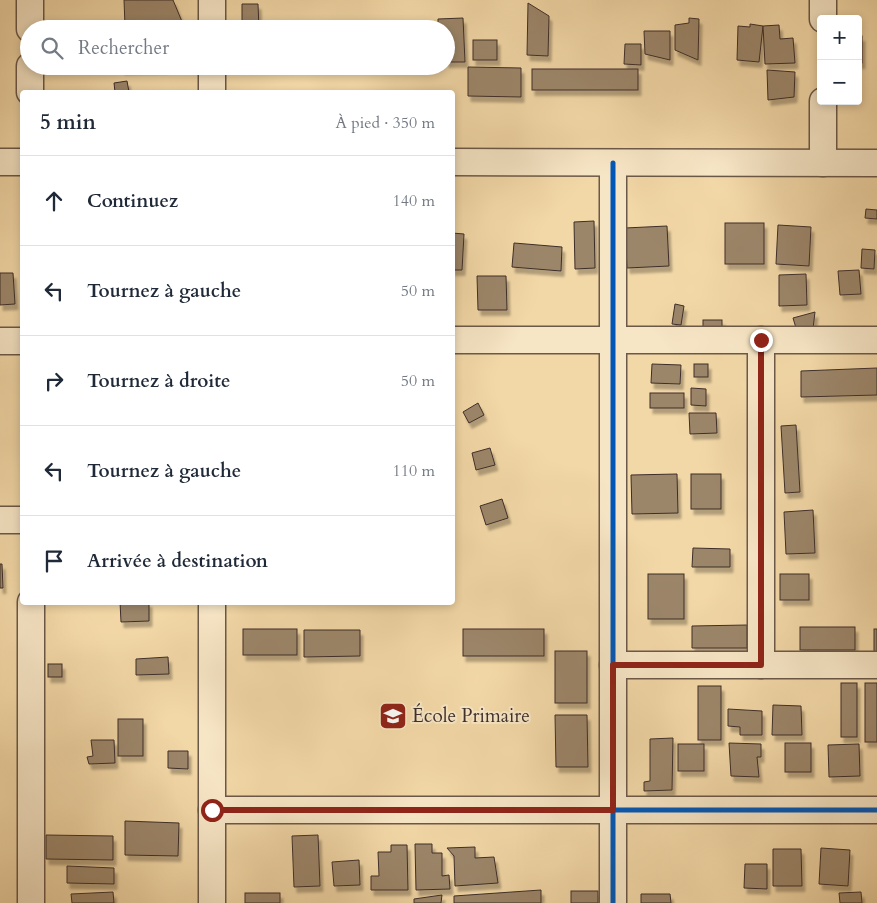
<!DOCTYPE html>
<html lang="fr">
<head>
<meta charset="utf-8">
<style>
  body { margin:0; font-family:Cardo,serif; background:#f2f2f3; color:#1f2937 }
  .controls { position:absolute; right:15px; top:15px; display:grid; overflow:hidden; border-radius:5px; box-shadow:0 2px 8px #0003 }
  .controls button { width:45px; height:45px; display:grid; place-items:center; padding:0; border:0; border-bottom:1px solid #e0e1e3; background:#fff; color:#1f2937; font:25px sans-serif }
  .stop { position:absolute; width:15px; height:15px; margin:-11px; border:4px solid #8f2418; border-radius:50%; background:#fff }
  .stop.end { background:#8f2418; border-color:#fff; box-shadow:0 1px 5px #0008 }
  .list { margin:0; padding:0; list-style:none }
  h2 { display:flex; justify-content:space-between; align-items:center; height:65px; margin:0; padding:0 20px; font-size:21px }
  h2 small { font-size:16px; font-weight:400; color:#747a83 }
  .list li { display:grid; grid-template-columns:32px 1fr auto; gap:15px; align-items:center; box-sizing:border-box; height:90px; padding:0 20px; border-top:1px solid #e0e1e3 }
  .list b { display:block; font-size:19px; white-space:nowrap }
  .list em { font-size:16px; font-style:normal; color:#747a83 }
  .icon { flex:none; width:28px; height:28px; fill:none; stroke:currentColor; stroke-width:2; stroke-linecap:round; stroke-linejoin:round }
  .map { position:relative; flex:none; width:877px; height:903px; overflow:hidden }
  .search { position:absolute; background:#fff; box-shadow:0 2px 8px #0003; left:20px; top:20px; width:435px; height:55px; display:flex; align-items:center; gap:12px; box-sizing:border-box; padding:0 18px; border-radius:28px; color:#747a83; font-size:19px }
  .panel { position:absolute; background:#fff; box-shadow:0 2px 8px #0003; left:20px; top:90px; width:435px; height:515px; border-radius:5px }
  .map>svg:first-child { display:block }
  .building { fill:#9c866b; stroke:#3d2e29; filter:url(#shadow) }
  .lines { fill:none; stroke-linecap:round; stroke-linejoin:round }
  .minor-casing { stroke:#6a5848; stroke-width:29 }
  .minor { stroke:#f7e6c6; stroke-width:26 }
  .cycleway-casing { stroke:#f7e6c6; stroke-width:8 }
  .cycleway { stroke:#0057b8; stroke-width:5 }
  .route { stroke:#8f2418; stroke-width:6 }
  .labels { text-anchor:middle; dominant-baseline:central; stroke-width:4; stroke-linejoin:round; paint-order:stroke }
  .poi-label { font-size:19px; fill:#3d2e29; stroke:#f7e6c6; text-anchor:start }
</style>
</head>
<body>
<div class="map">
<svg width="877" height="903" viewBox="0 0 877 903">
  <defs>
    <filter id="shadow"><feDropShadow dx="3" dy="5.5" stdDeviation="1" flood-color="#0004"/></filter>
  </defs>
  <rect width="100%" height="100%" fill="#f3d8a7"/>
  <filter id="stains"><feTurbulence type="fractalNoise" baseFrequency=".004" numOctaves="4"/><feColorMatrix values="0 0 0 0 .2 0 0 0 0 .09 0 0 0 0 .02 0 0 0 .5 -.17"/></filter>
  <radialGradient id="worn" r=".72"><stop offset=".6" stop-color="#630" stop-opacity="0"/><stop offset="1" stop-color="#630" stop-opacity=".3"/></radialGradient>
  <!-- building -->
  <g class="building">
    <path d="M124,0H173L183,24L125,26Z"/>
    <path d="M528,3L549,16L548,56L527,55Z"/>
    <path d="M242,4H258L259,29H242Z"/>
    <path d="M463,18L465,62H446V29H438V19Z"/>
    <path d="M689,18L699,19L698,60L675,50V25L689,23Z"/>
    <path d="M750,24L763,26L759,62L737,60L738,26L750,27Z"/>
    <path d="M779,25L780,39L793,38L795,63L765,64L763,26Z"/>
    <path d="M117,28L116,29H49Z"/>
    <path d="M644,31H670V60L645,54Z"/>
    <rect x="858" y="36" width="4" height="27"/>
    <rect x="473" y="40" width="24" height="20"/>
    <path d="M625,44H641V65L624,64Z"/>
    <path d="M122,66H165V68L122,69Z"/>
    <path d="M468,67L521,68V97L468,96Z"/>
    <rect x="532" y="69" width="106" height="21"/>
    <path d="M767,70L795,72L794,97L768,100Z"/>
    <path d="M127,81L129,92H115L114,83Z"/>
    <path d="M866,209L877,210V219L865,218Z"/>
    <path d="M594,221L595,268L575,269L574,222Z"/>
    <rect x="725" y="223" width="39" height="41"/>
    <path d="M778,225L811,227L809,266L776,264Z"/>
    <path d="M667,226L669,266L627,268L625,228Z"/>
    <path d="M452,233L464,234L462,270H452Z"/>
    <path d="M514,243L562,247L561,271L512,267Z"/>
    <path d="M862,249L875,250L874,269L861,268Z"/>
    <path d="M859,270L861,294L840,295L838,271Z"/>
    <path d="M0,273H13L15,304L0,305Z"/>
    <path d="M806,274L807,305L779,306V275Z"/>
    <path d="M477,276H506L507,310H478Z"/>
    <path d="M675,304L684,306L681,325L672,324Z"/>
    <path d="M815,312L813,329L796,328L793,318Z"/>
    <rect x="703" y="320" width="19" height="10"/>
    <path d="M652,364L681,365L680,384L651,383Z"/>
    <rect x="694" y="364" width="14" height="13"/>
    <path d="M877,368V395L801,397V371Z"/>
    <path d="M691,388L706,389V406L691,405Z"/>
    <rect x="650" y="393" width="34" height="15"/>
    <path d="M478,403L484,415L469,423L463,412Z"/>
    <path d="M689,413H716L717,433L690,434Z"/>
    <path d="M796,425L800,492L785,493L781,426Z"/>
    <path d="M490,448L495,465L476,470L472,453Z"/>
    <path d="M677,474L678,513L632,514L631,475Z"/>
    <rect x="691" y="474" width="30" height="35"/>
    <path d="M502,499L508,518L486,525L480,506Z"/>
    <path d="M813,510L815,553L786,554L784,512Z"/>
    <path d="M693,548L730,549V567H692Z"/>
    <path d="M0,564H2L3,588H0Z"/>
    <rect x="648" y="574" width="36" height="45"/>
    <rect x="780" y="574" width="29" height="26"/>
    <path d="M120,602H149V621L121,622Z"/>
    <path d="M747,625V648H692V626Z"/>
    <rect x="800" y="627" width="55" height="23"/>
    <rect x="243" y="629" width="54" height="26"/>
    <rect x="463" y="629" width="81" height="27"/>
    <rect x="874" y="629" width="3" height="23"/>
    <path d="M304,630H360V656L304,657Z"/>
    <rect x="555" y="651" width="32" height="52"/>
    <path d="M168,657L169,674L136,675V659Z"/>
    <rect x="48" y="664" width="14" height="13"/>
    <rect x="841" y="683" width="16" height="54"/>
    <rect x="865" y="683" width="12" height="59"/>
    <rect x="698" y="686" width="23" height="54"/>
    <path d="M773,705L801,706L802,735H772Z"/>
    <path d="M728,709L762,711V735H740V727L728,726Z"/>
    <path d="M555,715H587L588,767H556Z"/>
    <rect x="118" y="719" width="25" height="37"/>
    <path d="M673,738L672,790L644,791V782L650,781V739Z"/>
    <path d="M91,740H114L115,763L89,764L87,757L93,756Z"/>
    <path d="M729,743L761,744V757H757L759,777L731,776Z"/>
    <rect x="785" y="743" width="26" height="29"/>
    <rect x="678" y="744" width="26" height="27"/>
    <path d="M859,744L860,776L829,777L828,745Z"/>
    <path d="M168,751H188V769L168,768Z"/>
    <path d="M125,821L179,823L178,856L125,855Z"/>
    <path d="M46,835L113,836V860L46,859Z"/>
    <path d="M318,835L320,886L294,887L292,836Z"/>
    <path d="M415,844H432V853H442V876L449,875L450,889L416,890Z"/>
    <path d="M391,845H407L408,890H371V876H379L378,852H391Z"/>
    <path d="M475,847V858L494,857L498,883L455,886L454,856L447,848Z"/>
    <path d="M821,848L850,850L848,886L819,884Z"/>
    <path d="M773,849H801L802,886H773Z"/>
    <path d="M359,860L360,885L334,886L332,862Z"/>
    <path d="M745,864H767V889L744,888Z"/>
    <path d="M67,866L114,868V884L67,883Z"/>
    <path d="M541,890V903H454V896Z"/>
    <rect x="571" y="891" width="27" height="12"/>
    <path d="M113,892L114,903H72L71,894Z"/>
    <path d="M861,892L862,903H840L839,893Z"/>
    <rect x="245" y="893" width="35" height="10"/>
    <path d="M641,894H670L671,903H641Z"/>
    <path d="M442,895L441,903H414V899Z"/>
  </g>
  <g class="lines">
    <!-- minor casing -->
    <g class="minor-casing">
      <g id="minor">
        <path d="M30,0V29"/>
        <path d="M212,0V29"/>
        <path d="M823,0V19"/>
        <path d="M30,66V92"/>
        <path d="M212,66V92"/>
        <path d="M823,101V163"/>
        <path d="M0,162H22"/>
        <path d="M452,162L877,163"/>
        <path d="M613,163V903"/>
        <path d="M452,340H877"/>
        <path d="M761,340V665"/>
        <path d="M0,341H22"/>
        <path d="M0,520H22"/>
        <path d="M31,602V903"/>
        <path d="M212,602V903"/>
        <path d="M613,665H877"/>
        <path d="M212,810H877"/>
      </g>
    </g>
    <!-- minor -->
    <use href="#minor" class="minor"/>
    <!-- cycleway casing -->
    <g class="cycleway-casing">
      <g id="cycleway">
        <path d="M613,163V903"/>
        <path d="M212,810H877"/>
      </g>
    </g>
    <!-- cycleway -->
    <use href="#cycleway" class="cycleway"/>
  </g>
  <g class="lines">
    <!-- route -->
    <path class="route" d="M212,810H613V665H761V340"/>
  </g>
  <!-- icons -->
  <defs>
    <g id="school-square" transform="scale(1.4375)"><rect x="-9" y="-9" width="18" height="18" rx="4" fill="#8f2418" stroke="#f7e6c6"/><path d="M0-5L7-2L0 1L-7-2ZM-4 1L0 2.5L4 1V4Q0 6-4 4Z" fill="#fff"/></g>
  </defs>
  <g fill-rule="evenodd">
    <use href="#school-square" x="393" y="716"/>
  </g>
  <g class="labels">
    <!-- poi labels -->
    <g class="poi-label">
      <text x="412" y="716">École Primaire</text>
    </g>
  </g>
  <rect width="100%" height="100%" filter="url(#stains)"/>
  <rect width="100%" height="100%" fill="url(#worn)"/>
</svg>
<div class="controls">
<button>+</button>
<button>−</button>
</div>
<div class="stop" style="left:212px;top:810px"></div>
<div class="stop end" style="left:761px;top:340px"></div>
<div class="search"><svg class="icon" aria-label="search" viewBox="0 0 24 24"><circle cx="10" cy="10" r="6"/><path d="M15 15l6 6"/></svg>Rechercher</div>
<section class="panel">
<h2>5 min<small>À pied · 350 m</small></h2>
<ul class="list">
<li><svg class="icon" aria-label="ahead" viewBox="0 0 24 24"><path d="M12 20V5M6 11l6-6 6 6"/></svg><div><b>Continuez</b></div><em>140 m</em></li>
<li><svg class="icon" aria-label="left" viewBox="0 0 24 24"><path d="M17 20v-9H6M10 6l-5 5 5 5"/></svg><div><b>Tournez à gauche</b></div><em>50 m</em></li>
<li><svg class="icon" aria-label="right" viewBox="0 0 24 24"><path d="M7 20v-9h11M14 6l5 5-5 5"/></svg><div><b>Tournez à droite</b></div><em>50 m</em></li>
<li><svg class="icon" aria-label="left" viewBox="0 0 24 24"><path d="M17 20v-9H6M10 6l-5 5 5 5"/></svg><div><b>Tournez à gauche</b></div><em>110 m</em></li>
<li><svg class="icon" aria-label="arrive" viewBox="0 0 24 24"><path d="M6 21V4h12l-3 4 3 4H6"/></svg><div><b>Arrivée à destination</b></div></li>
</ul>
</section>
</div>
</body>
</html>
